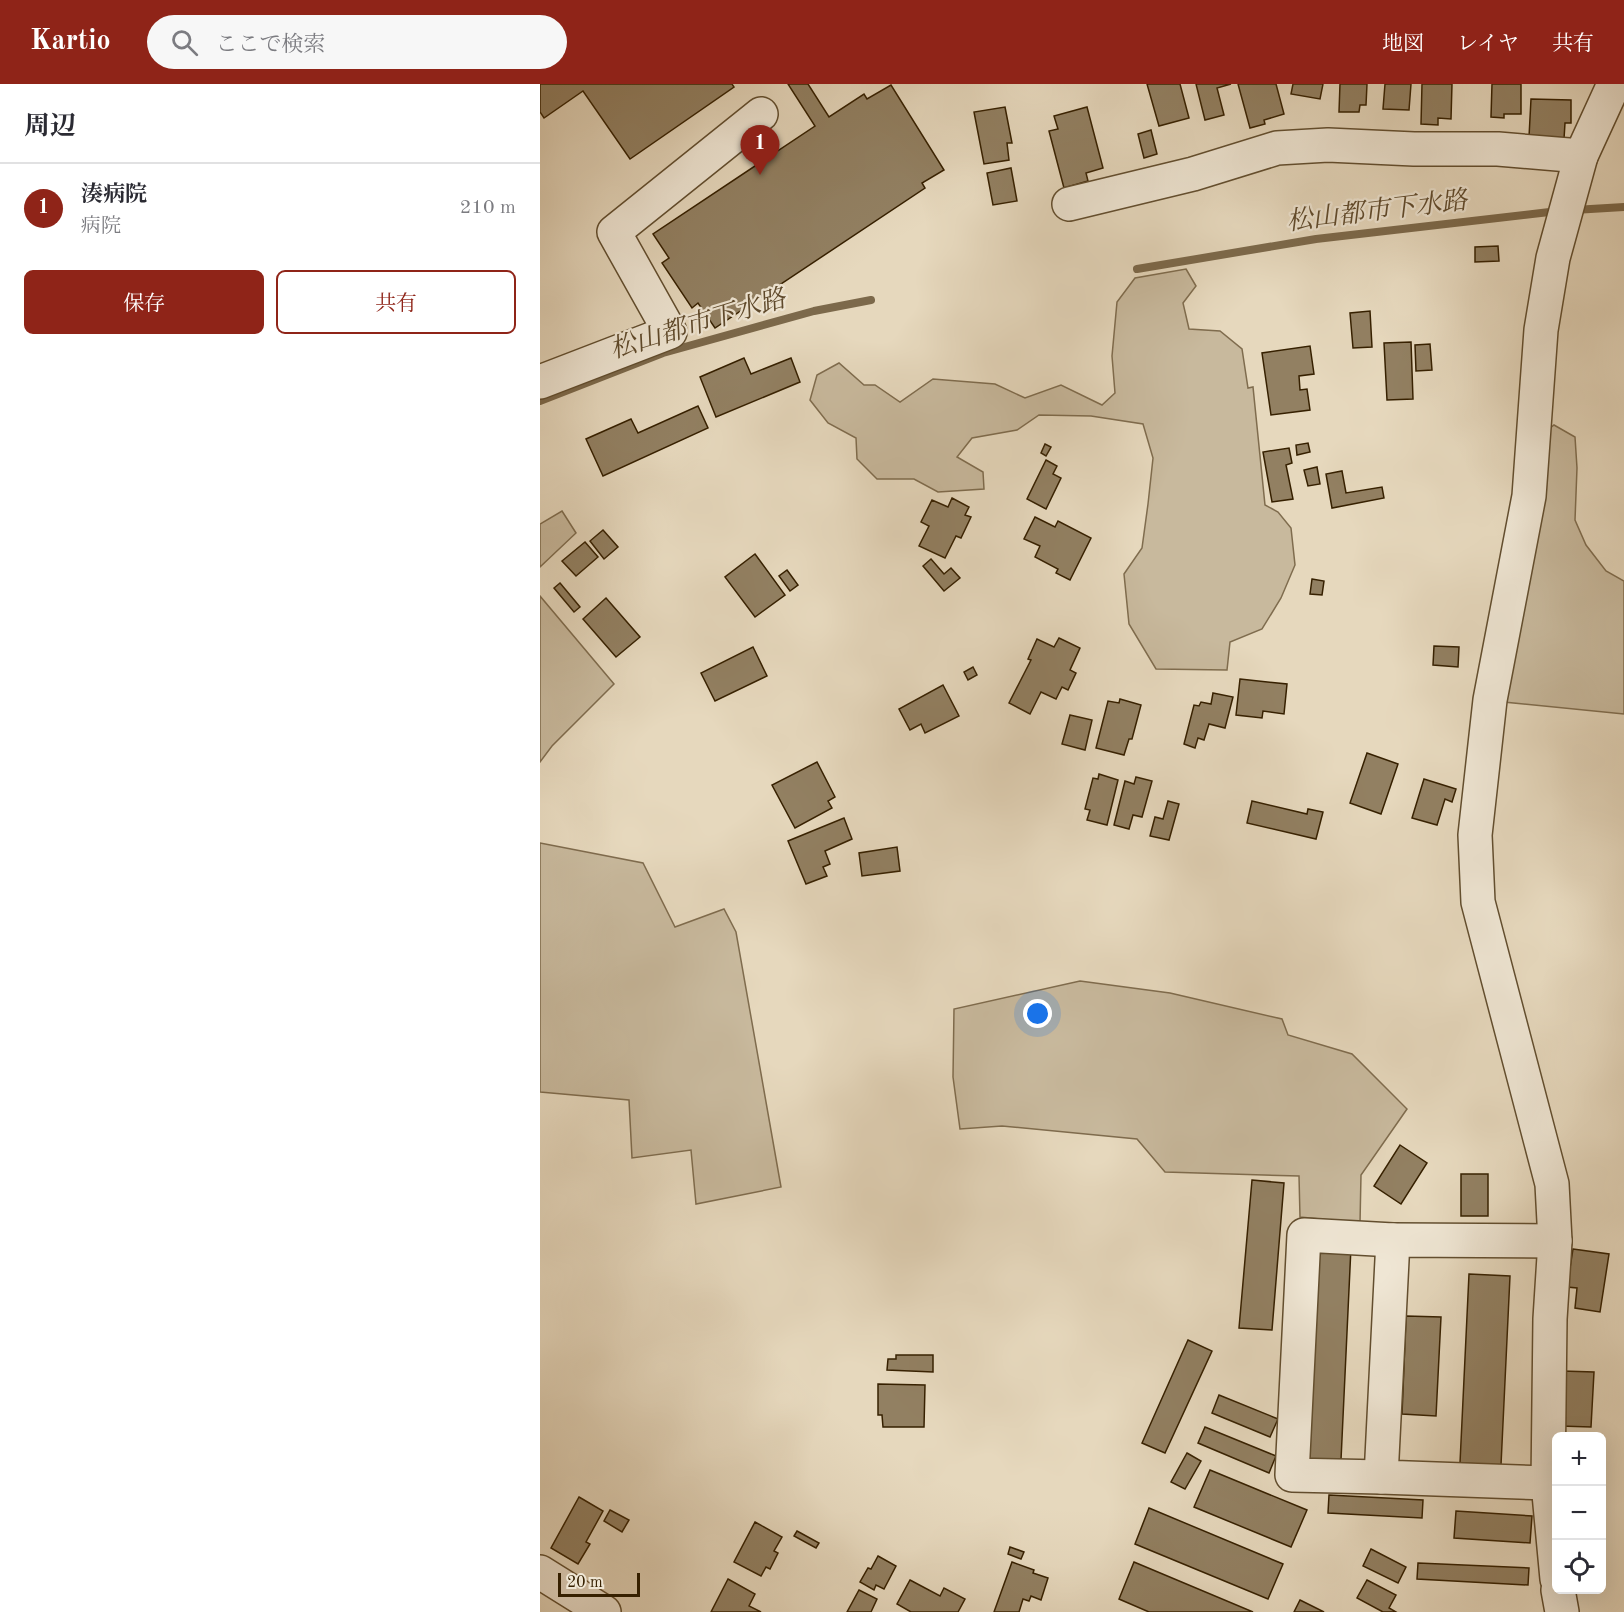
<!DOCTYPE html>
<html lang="ja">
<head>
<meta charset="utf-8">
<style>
  body { margin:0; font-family:"Old Standard TT","Noto Serif JP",serif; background:#f7f7f7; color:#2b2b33 }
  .controls { position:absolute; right:18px; bottom:18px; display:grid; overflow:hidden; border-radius:9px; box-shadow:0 6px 24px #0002 }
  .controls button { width:54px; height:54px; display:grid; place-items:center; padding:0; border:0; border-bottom:2px solid #e1e1e2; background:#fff; color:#2b2b33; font:30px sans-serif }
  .scale { position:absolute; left:18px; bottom:15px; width:82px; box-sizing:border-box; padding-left:6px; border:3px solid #362000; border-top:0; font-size:16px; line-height:21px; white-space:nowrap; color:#362000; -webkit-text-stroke:4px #efe6d4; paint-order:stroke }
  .you { position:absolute; left:498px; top:930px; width:21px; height:21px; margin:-15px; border:4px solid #fff; border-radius:50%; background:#1a73e8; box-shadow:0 0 0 9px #1a73e833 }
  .badge { display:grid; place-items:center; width:39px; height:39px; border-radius:50%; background:#8f2418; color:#fff; font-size:20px; font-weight:700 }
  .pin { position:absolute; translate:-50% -50px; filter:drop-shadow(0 2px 3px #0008) }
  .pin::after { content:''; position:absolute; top:32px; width:21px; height:18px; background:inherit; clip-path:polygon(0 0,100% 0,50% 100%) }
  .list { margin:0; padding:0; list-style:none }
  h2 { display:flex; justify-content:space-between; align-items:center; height:78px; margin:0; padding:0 24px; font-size:26px }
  h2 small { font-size:20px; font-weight:400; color:#7c7c81 }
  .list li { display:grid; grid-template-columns:39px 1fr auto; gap:18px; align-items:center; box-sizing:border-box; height:90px; padding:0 24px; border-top:2px solid #e1e1e2 }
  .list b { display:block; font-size:22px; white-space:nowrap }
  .list p { margin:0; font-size:20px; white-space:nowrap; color:#7c7c81 }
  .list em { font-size:20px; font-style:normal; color:#7c7c81 }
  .actions { display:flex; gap:12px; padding:18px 24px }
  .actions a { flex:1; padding:14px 0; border:2px solid #8f2418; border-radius:9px; text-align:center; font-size:21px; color:#8f2418 }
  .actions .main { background:#8f2418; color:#fff }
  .icon { flex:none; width:33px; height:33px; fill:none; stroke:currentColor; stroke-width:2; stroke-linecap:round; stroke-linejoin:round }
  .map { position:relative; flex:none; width:1084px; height:1528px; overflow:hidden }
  header { display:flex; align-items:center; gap:36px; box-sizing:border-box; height:84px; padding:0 30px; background:#8f2418; color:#fff }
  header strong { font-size:28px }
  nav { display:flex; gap:33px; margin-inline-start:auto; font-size:21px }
  .search { width:420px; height:54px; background:#f7f7f7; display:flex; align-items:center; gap:15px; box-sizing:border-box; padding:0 21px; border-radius:33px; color:#7c7c81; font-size:22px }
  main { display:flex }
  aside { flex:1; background:#fff }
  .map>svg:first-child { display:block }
  .green { fill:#c8b99d; stroke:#7f6c4e; stroke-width:1.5 }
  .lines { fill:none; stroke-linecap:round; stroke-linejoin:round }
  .stream { stroke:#7c694b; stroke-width:8 }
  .building { fill:#928062; stroke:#362000; stroke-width:1.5 }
  .minor-casing { stroke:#624e2f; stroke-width:36 }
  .minor { stroke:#efe6d4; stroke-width:33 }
  .labels { text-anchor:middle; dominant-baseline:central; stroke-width:4.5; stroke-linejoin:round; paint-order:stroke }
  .water-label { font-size:26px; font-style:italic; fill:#5f4a2c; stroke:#efe6d4 }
</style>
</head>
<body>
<header>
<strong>Kartio</strong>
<div class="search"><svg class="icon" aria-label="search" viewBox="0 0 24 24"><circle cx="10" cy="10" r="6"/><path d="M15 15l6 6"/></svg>ここで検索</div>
<nav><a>地図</a><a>レイヤ</a><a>共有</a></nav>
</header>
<main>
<aside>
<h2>周辺<small></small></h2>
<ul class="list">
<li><span class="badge">1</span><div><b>湊病院</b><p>病院</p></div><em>210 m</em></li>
</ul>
<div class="actions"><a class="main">保存</a><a>共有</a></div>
</aside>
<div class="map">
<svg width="1084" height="1528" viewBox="0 0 1084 1528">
  <rect width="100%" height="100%" fill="#e6d8bd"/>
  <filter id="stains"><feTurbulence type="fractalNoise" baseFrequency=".00333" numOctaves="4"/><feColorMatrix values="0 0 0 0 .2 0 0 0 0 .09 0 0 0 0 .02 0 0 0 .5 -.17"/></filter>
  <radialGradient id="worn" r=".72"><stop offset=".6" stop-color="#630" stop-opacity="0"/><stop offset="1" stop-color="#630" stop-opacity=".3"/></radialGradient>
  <!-- green -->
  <g class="green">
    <path d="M646,185L656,202L643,219L649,245L680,247L702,265L708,304L713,303L725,421L738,428L751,444L755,481L741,514L722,545L690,558L687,586L616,585L589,540L584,490L602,464L608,420L613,374L603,340L551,332L499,331L477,346L432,354L417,373L443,388L444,405L398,408L374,395H337L317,375L316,354L288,339L270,316L277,291L299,279L324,301H335L360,318L393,295L455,300L485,314L521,301L562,321L575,309L572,272L577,218L595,194Z"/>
    <path d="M1014,341L1035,353L1037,384L1035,436L1046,461L1066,487L1084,497V630L964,618L1004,349Z"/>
    <path d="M22,427L36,449L0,483V440Z"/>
    <path d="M0,512L74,600L12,662L0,678Z"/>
    <path d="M0,759L103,779L135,843L184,825L196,848L241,1103L156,1120L151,1066L92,1074L89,1016L0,1008Z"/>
    <path d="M540,897L630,909L742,935L748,951L812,970L867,1025L821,1091L820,1139L760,1133L759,1092L625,1088L597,1055L462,1042L420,1045L413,993L414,925Z"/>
  </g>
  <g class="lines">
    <!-- stream -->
    <g class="stream">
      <path d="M1034,126L1084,123"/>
      <path d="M597,185L776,155L1018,127"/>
      <path d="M0,317L123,269L274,227L331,216"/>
    </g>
  </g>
  <!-- building -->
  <g class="building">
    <path d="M0,0H192L194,3L90,75L43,7L4,34L0,28Z"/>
    <path d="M248,0H268L289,33L324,10L327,15L351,1L404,86L382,99L385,104L175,244L158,219L152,224L122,179L129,174L113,150L275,42Z"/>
    <path d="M607,0H640L649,34L619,42Z"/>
    <path d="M656,0H691L677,4L684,31L665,36Z"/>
    <path d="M698,0H736L744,30L724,36L725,40L710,44Z"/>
    <path d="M753,0H783L780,15L751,10Z"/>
    <path d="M800,0H827L826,21H820L819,28H799Z"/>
    <path d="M845,0H871L869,26L843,25Z"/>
    <path d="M882,0H912L911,35L898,34V41L881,40Z"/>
    <path d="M952,0H981V30H964V34L951,33Z"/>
    <path d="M991,15L1031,16V39H1025L1024,55L989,53Z"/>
    <path d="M465,23L472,59H467L469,76L444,80L434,28Z"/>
    <path d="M547,23L563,84L546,89L548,97L524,104L509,47L518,45L514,32Z"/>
    <path d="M611,46L617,70L604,74L598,50Z"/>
    <path d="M471,84L477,117L453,121L447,89Z"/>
    <path d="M958,162L959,177L935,178V163Z"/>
    <path d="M830,227L832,263L813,264L810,229Z"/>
    <path d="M871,258L873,315L847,316L844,259Z"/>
    <path d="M890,260L892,286L876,287L875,261Z"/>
    <path d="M770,262L774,290L759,292L760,306L767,305L770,326L731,331L722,269Z"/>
    <path d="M204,274L211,290L251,274L260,298L176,333L160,293Z"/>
    <path d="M158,322L168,344L63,392L46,355L91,335L98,349Z"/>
    <path d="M768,359L770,368L757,371L756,361Z"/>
    <path d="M505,360L511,363L506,372L501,369Z"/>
    <path d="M749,364L752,379L746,381L753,415L732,418L723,368Z"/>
    <path d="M506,376L517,382L513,390L521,394L506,425L487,415Z"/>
    <path d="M777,383L780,400L768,402L764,386Z"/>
    <path d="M802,387L806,409L842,403L844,414L792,424L786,390Z"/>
    <path d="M412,414L429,423L425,431L431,433L421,454L416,452L405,474L379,462L389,442L381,438L392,416L408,423Z"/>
    <path d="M495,433L515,443L518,437L551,454L530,496L516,489L518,485L495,473L500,462L484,455Z"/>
    <path d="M63,446L78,463L64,475L50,457Z"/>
    <path d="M45,458L58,473L36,492L22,477Z"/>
    <path d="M215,470L245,511L215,533L185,493Z"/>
    <path d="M391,475L404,490L411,484L420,494L404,507L383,482Z"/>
    <path d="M247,486L258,501L250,507L239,492Z"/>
    <path d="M772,495L784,497L782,511L770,510Z"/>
    <path d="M20,499L40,523L34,528L14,504Z"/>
    <path d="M66,514L100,553L76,573L43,535Z"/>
    <path d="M519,554L540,564L530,586L536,589L528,606L522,603L516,615L501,608L490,630L469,619L491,576L488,575L497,555L514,563Z"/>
    <path d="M894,562L919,563L918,583L893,581Z"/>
    <path d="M213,563L227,592L175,617L161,589Z"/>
    <path d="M433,583L437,591L428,596L424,588Z"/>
    <path d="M700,595L747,600L744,630L723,627L722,634L696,631Z"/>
    <path d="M403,601L419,632L385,649L381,640L370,646L359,625Z"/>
    <path d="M673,609L693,613L685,644L669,640L664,656L658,654L655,664L644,660L654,621L659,622L661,618L671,620Z"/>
    <path d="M580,615L601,621L592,655H589L584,671L556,664L568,617L579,619Z"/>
    <path d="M530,631L552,636L545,666L522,660Z"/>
    <path d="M827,669L858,680L841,730L810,719Z"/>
    <path d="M277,678L295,713L288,717L292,724L255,744L232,701Z"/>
    <path d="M559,690L578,696L567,741L547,736L550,726L545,725L553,694L558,695Z"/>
    <path d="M596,693L612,697L602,733L593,731L589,745L574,741L585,697L594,700Z"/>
    <path d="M884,695L916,705L912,718L905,715L897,741L872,734Z"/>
    <path d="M628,717L639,720L629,756L610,752L615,733L623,735Z"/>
    <path d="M712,717L767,730L768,725L783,728L776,755L707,739Z"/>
    <path d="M304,734L312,755L285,767L290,780L283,783L287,792L266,800L248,757Z"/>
    <path d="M357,763L360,787L322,792L319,769Z"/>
    <path d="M860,1061L887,1079L861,1120L834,1102Z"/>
    <rect x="921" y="1090" width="27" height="42"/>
    <path d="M712,1096L744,1099L732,1246L699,1244Z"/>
    <path d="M776,1162L811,1163L801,1376L766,1375Z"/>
    <path d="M1033,1165L1069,1170L1060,1228L1035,1224L1037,1204L1027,1203Z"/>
    <path d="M929,1190L970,1192L961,1381L920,1379Z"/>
    <path d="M866,1232L901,1233L896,1332L862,1330Z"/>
    <path d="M648,1256L672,1267L625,1369L602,1359Z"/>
    <path d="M356,1271H393V1288L347,1286L348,1275H356Z"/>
    <path d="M1022,1287L1054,1288L1051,1343L1020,1342Z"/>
    <path d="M338,1300L385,1301L384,1343H343L342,1331H338Z"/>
    <path d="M679,1311L738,1335L730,1353L672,1329Z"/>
    <path d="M665,1343L736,1372L729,1389L658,1359Z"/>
    <path d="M647,1369L661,1377L645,1405L631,1398Z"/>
    <path d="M670,1386L767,1426L751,1463L654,1423Z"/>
    <path d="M789,1411L883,1416L882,1434L788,1429Z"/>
    <path d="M39,1413L63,1427L46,1458L50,1460L38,1480L11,1464Z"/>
    <path d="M609,1424L743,1480L728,1515L595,1460Z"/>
    <path d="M70,1426L89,1436L82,1448L64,1437Z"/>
    <path d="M916,1427L992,1432L990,1459L914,1454Z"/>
    <path d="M215,1438L242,1453L234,1467L238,1469L230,1485L226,1483L221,1492L194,1478Z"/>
    <path d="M257,1447L279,1459L276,1464L254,1452Z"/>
    <path d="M470,1463L484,1468L481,1475L468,1470Z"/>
    <path d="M831,1465L866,1483L858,1499L823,1482Z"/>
    <path d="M338,1472L356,1482L344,1505L336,1501L334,1506L320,1498L328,1484L331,1485Z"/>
    <path d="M472,1478L494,1486L493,1489L508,1494L501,1516L491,1512L489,1517L483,1515L479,1528H454Z"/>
    <path d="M594,1478L713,1528H609L579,1515Z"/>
    <path d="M878,1479L989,1484L988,1501L877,1495Z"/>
    <path d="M188,1495L215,1510L209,1522L221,1528H171Z"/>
    <path d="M370,1496L400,1512L404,1504L425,1515L418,1528H371L357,1520Z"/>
    <path d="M827,1496L856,1511L849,1524L856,1528H843L817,1514Z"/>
    <path d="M319,1506L337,1515L331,1528H307Z"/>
    <path d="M760,1516L784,1528H754Z"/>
  </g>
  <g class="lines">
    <!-- minor casing -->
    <g class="minor-casing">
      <g id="minor">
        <path d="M529,120L653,90L737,64L788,61L874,65H958L1041,72"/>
        <path d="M0,298L130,248L74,148L221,30"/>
        <path d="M841,1393L752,1391L764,1151L853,1156"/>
        <path d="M1008,1399L841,1393L853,1156L1015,1157"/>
        <path d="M0,1488L64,1528"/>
        <path d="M1017,1495L1008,1399L1010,1235L1015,1157L1012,1100L938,818L935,751L950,616L989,412L1001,246L1013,174L1041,72L1074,0"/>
        <path d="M1018,1506L1022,1528"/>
      </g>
    </g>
    <!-- minor -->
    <use href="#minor" class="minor"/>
  </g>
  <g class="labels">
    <!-- water labels -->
    <g class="water-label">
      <text transform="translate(837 128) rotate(-7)">松山都市下水路</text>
      <text transform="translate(158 241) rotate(-17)">松山都市下水路</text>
    </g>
  </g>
  <rect width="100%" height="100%" filter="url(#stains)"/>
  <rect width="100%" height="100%" fill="url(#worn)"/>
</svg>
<div class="controls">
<button>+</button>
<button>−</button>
<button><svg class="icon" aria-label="locate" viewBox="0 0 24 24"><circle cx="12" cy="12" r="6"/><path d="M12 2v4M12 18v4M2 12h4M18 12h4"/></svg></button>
</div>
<div class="scale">20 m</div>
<div class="you"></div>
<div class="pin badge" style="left:220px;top:91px">1</div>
</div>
</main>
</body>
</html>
